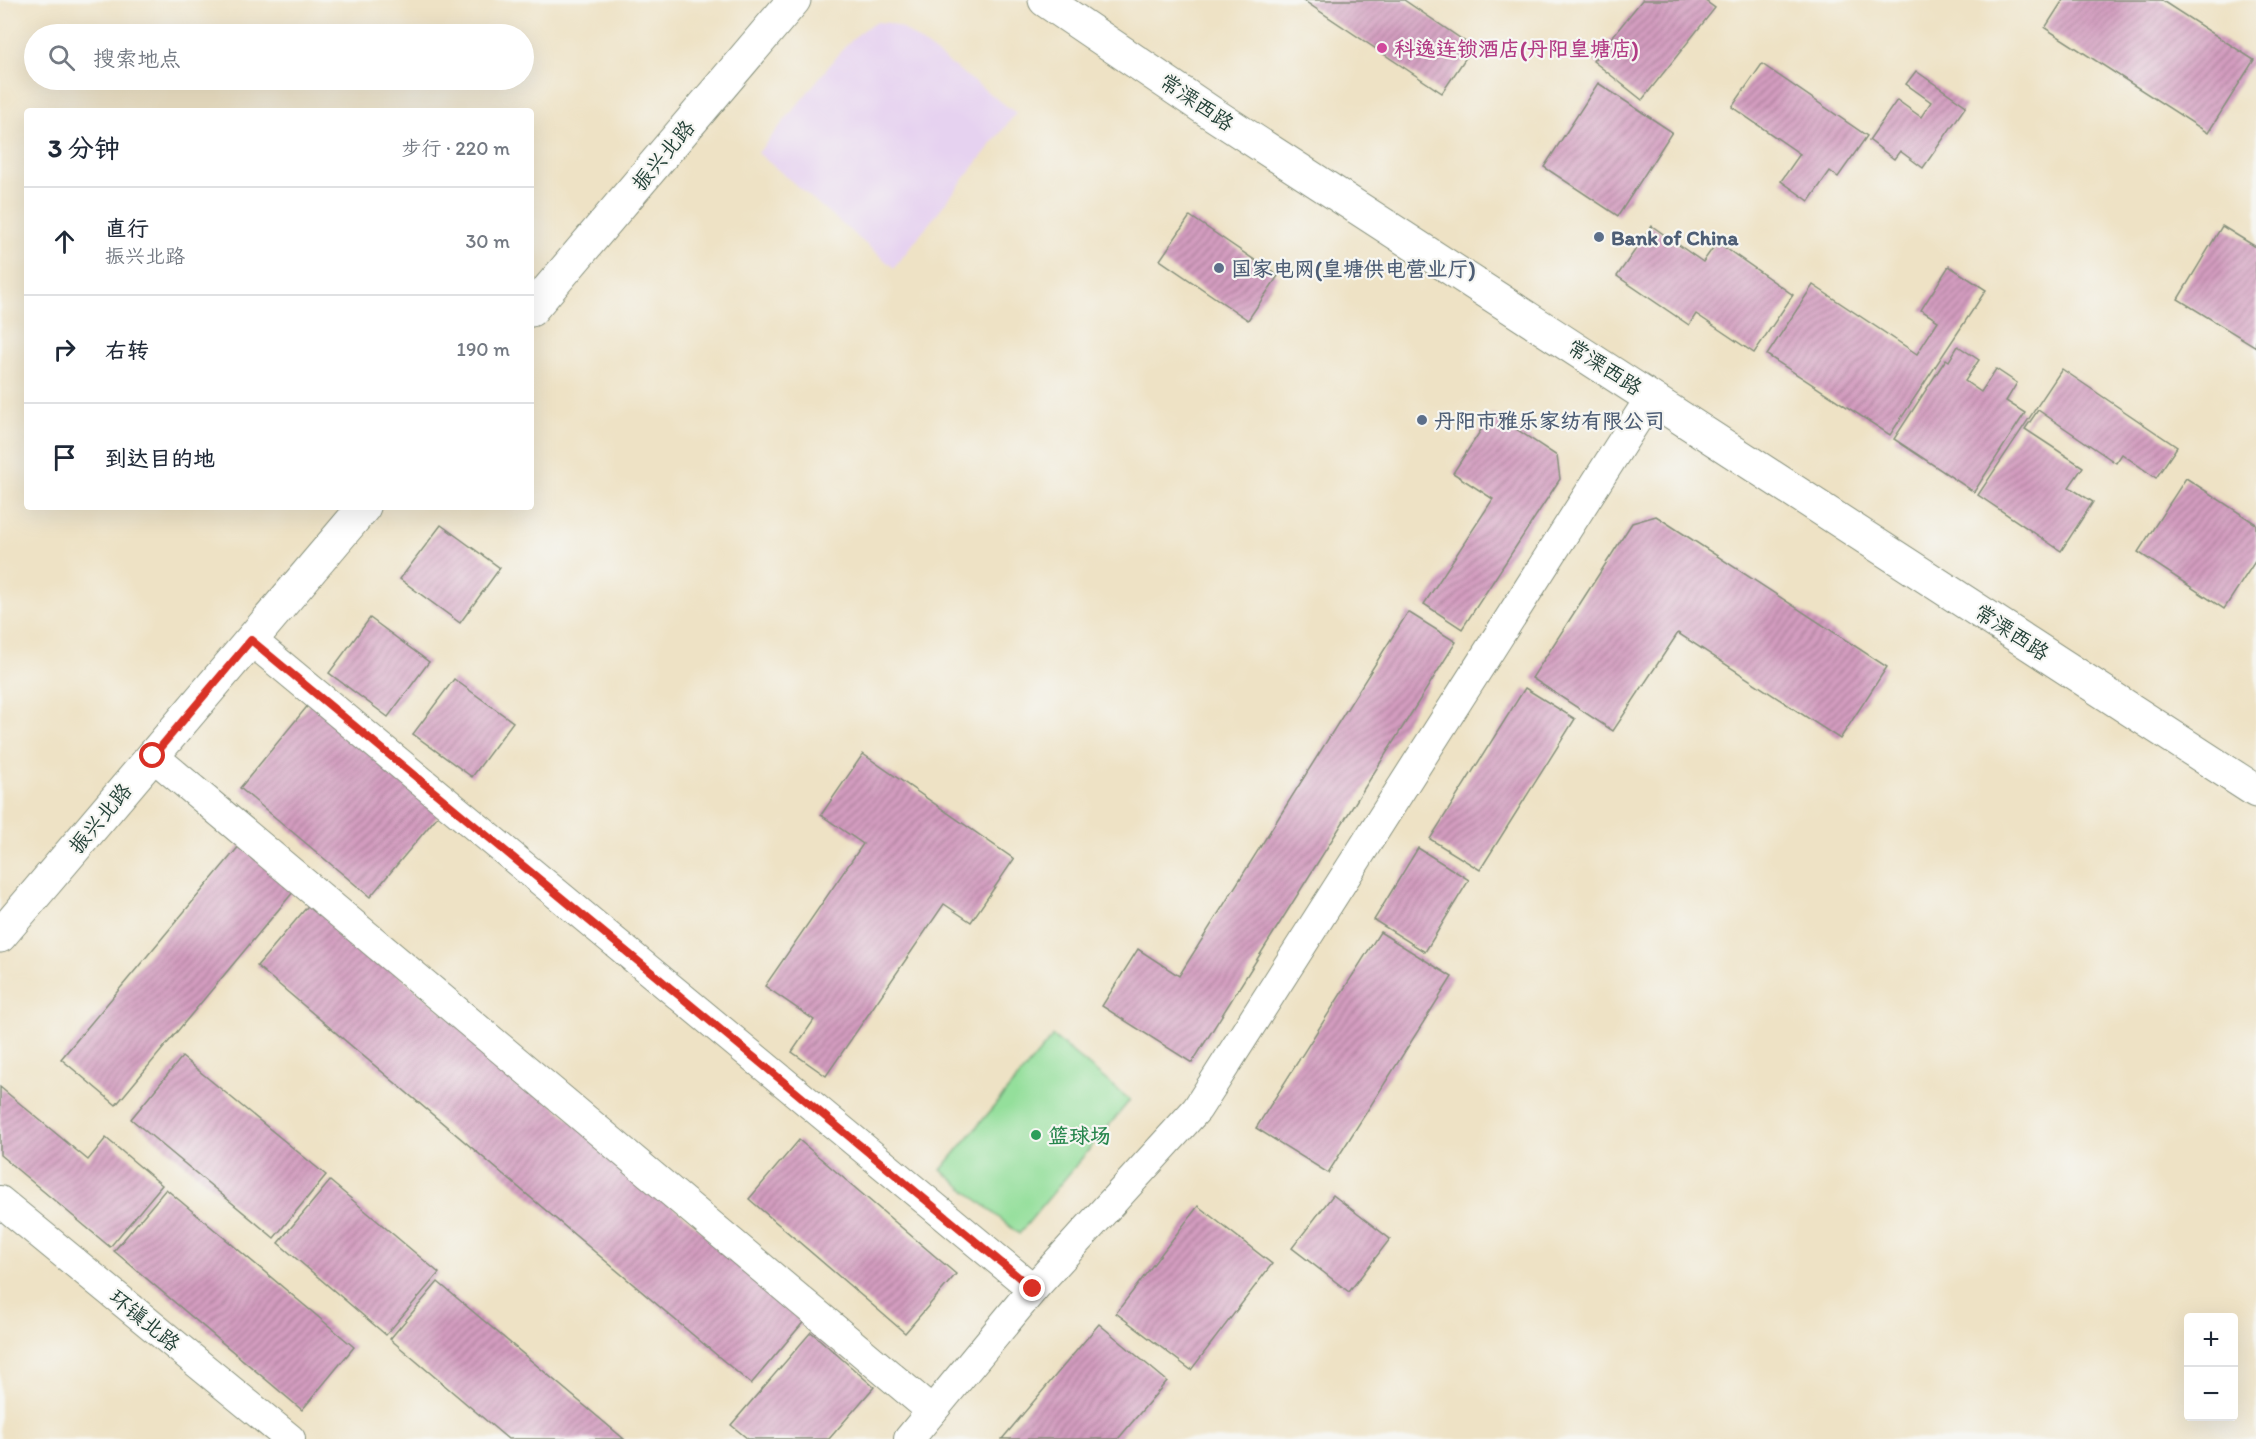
<!DOCTYPE html>
<html lang="zh">
<head>
<meta charset="utf-8">
<style>
  body { margin:0; font-family:Itim,"LXGW WenKai TC",sans-serif; background:#f6f6f7; color:#1f2937 }
  .controls { position:absolute; right:18px; bottom:18px; display:grid; overflow:hidden; border-radius:6px; box-shadow:0 6px 24px #0002 }
  .controls button { width:54px; height:54px; display:grid; place-items:center; padding:0; border:0; border-bottom:2px solid #e0e1e3; background:#fff; color:#1f2937; font:30px sans-serif }
  .stop { position:absolute; width:18px; height:18px; margin:-14px; border:4px solid #d93025; border-radius:50%; background:#fff }
  .stop.end { background:#d93025; border-color:#fff; box-shadow:0 2px 6px #0008 }
  .list { margin:0; padding:0; list-style:none }
  h2 { display:flex; justify-content:space-between; align-items:center; height:78px; margin:0; padding:0 24px; font-size:26px }
  h2 small { font-size:20px; font-weight:400; color:#747a83 }
  .list li { display:grid; grid-template-columns:39px 1fr auto; gap:18px; align-items:center; box-sizing:border-box; height:108px; padding:0 24px; border-top:2px solid #e0e1e3 }
  .list b { display:block; font-size:22px; white-space:nowrap }
  .list p { margin:0; font-size:20px; white-space:nowrap; color:#747a83 }
  .list em { font-size:20px; font-style:normal; color:#747a83 }
  .icon { flex:none; width:33px; height:33px; fill:none; stroke:currentColor; stroke-width:2; stroke-linecap:round; stroke-linejoin:round }
  .map { position:relative; flex:none; width:2256px; height:1439px; overflow:hidden }
  .search { position:absolute; background:#fff; box-shadow:0 6px 24px #0002; left:24px; top:24px; width:510px; height:66px; display:flex; align-items:center; gap:15px; box-sizing:border-box; padding:0 21px; border-radius:33px; color:#747a83; font-size:22px }
  .panel { position:absolute; background:#fff; box-shadow:0 6px 24px #0002; left:24px; top:108px; width:510px; height:402px; border-radius:6px }
  .map>svg:first-child { display:block }
  .built { fill:#e6d2f0 }
  .garden { fill:#94df9b; stroke:#5a8e68; stroke-width:1.5 }
  .building { fill:url(#building-hatch) }
  .lines { fill:none; stroke-linecap:round; stroke-linejoin:round }
  .minor-casing { stroke:#86907c; stroke-width:32 }
  .tertiary-casing { stroke:#86907c; stroke-width:35 }
  .secondary-casing { stroke:#86907c; stroke-width:35 }
  .minor { stroke:#fff; stroke-width:30 }
  .tertiary { stroke:#fff; stroke-width:33 }
  .secondary { stroke:#fff; stroke-width:33 }
  .route { stroke:#d93025; stroke-width:8 }
  .hotel-dot { fill:#d1479c; stroke:#f6f6f2; stroke-width:2 }
  .service-dot { fill:#5c6f8a; stroke:#f6f6f2; stroke-width:2 }
  .leisure-dot { fill:#2e9e5b; stroke:#f6f6f2; stroke-width:2 }
  .labels { text-anchor:middle; dominant-baseline:central; stroke-width:4.5; stroke-linejoin:round; paint-order:stroke }
  .hotel-label { font-size:21px; font-weight:bold; fill:#b23c85; stroke:#f6f6f2; text-anchor:start }
  .street-label { font-size:21px; fill:#1f3d34; stroke:#f6f6f2 }
  .service-label { font-size:21px; font-weight:bold; fill:#4e5e75; stroke:#f6f6f2; text-anchor:start }
  .leisure-label { font-size:21px; font-weight:bold; fill:#27864d; stroke:#f6f6f2; text-anchor:start }
</style>
</head>
<body>
<div class="map">
<svg width="2256" height="1439" viewBox="0 0 2256 1439">
  <defs>
    <pattern id="building-hatch" width="6" height="6" patternUnits="userSpaceOnUse" patternTransform="scale(1.5)"><rect width="6" height="6" fill="#d39cbf"/><path d="M-1 1l2-2M0 6l6-6M5 7l2-2" fill="none" stroke="#ab809c"/></pattern>
  </defs>
  <rect width="100%" height="100%" fill="#f6f6f2"/>
  <filter id="ink" filterUnits="userSpaceOnUse"><feTurbulence type="fractalNoise" baseFrequency=".0167" numOctaves="2"/><feDisplacementMap in="SourceGraphic" scale="12" xChannelSelector="R" yChannelSelector="G"/><feConvolveMatrix kernelMatrix="1 2 1 2 8 2 1 2 1" color-interpolation-filters="sRGB"/></filter>
  <filter id="wash" filterUnits="userSpaceOnUse"><feTurbulence type="fractalNoise" baseFrequency=".008" numOctaves="4" result="noise"/><feDisplacementMap in="SourceGraphic" scale="24" xChannelSelector="R" yChannelSelector="G"/><feGaussianBlur stdDeviation="1.35" result="paint"/><feColorMatrix in="noise" values="0 0 0 0 0 0 0 0 0 0 0 0 0 0 0 0 0 1.4 0 .05"/><feComposite in="paint" operator="in"/></filter>
  <g filter="url(#wash)">
    <rect width="100%" height="100%" fill="#eee2c5"/>
    <!-- built -->
    <path class="built" d="M877,22L889,23L902,28L1016,113L894,268L758,153L847,44L864,29Z"/>
    <!-- garden -->
    <path class="garden" d="M1053,1036L1130,1100L1019,1234L941,1170Z"/>
    <g id="blocks">
      <!-- building -->
      <g class="building">
        <path d="M1303,0H1404L1473,47L1442,93Z"/>
        <path d="M1642,0H1704L1715,8L1642,100L1593,61Z"/>
        <path d="M2063,0H2161L2254,60L2208,133L2045,28Z"/>
        <path d="M1762,64L1867,136L1838,177L1830,171L1809,201L1781,181L1800,154L1732,107Z"/>
        <path d="M1916,71L1966,106L1923,168L1900,151L1894,159L1869,140L1897,100L1921,117L1931,102L1906,84Z"/>
        <path d="M1598,83L1672,132L1618,216L1544,167Z"/>
        <path d="M1190,216L1278,276L1248,320L1160,260Z"/>
        <path d="M1652,226L1703,262L1717,242L1793,295L1754,353L1696,314L1689,325L1617,276Z"/>
        <path d="M2222,226L2256,247V347L2178,299Z"/>
        <path d="M1949,266L1986,290L1890,435L1767,355L1813,285L1917,354L1938,321L1921,310Z"/>
        <path d="M1958,346L1979,360L1965,381L1981,392L1996,369L2017,383L2006,401L2025,413L1974,492L1894,439L1946,359L1949,361Z"/>
        <path d="M2062,369L2177,447L2156,478L2122,454L2116,463L2038,410L2025,429L2083,467L2069,487L2093,502L2061,551L1978,495Z"/>
        <path d="M1492,413L1557,456L1560,479L1462,629L1424,604L1493,499L1453,473Z"/>
        <path d="M2186,478L2256,524V560L2224,609L2138,552Z"/>
        <path d="M1656,516L1887,667L1840,739L1678,633L1613,731L1532,678L1632,523Z"/>
        <path d="M441,525L500,568L460,623L400,579Z"/>
        <path d="M1408,612L1456,642L1192,1063L1102,1006L1138,949L1179,976Z"/>
        <path d="M370,618L429,662L388,717L329,673Z"/>
        <path d="M454,679L513,722L472,777L413,734Z"/>
        <path d="M1525,688L1575,719L1480,870L1430,839Z"/>
        <path d="M310,703L441,812L370,897L240,788Z"/>
        <path d="M863,754L1014,859L971,922L944,904L826,1076L792,1052L814,1020L765,986L863,844L821,815Z"/>
        <path d="M240,845L294,891L116,1105L61,1059Z"/>
        <path d="M1418,848L1469,880L1425,952L1374,920Z"/>
        <path d="M312,901L806,1319L751,1384L257,966Z"/>
        <path d="M1380,932L1452,977L1328,1173L1256,1128Z"/>
        <path d="M182,1057L326,1175L274,1238L131,1119Z"/>
        <path d="M0,1087L88,1160L106,1138L162,1185L110,1247L0,1155Z"/>
        <path d="M799,1140L956,1274L905,1333L749,1199Z"/>
        <path d="M330,1181L439,1273L386,1335L278,1243Z"/>
        <path d="M166,1189L354,1347L302,1410L114,1251Z"/>
        <path d="M1333,1195L1390,1239L1349,1292L1292,1248Z"/>
        <path d="M1198,1206L1272,1264L1191,1370L1116,1313Z"/>
        <path d="M438,1282L624,1439H508L390,1339Z"/>
        <path d="M1099,1324L1167,1381L1118,1439H1002Z"/>
        <path d="M811,1332L874,1387L829,1439H748L731,1425Z"/>
      </g>
    </g>
  </g>
  <g filter="url(#ink)">
    <use href="#blocks" fill-opacity="0" stroke="#86907c" stroke-width="1.5"/>
    <g class="lines">
      <!-- minor casing -->
      <g class="minor-casing">
        <g id="minor">
          <path d="M251,640L1033,1289"/>
          <path d="M153,756L932,1411"/>
          <path d="M0,1201L290,1439"/>
          <path d="M909,1439L1033,1289L1197,1109L1651,397"/>
        </g>
      </g>
      <!-- tertiary casing -->
      <g class="tertiary-casing">
        <path id="tertiary" d="M1045,0L1210,112L2256,791"/>
      </g>
      <!-- secondary casing -->
      <g class="secondary-casing">
        <g id="secondary">
          <path d="M531,310L794,0"/>
          <path d="M0,936L364,507"/>
        </g>
      </g>
      <!-- minor -->
      <use href="#minor" class="minor"/>
      <!-- tertiary -->
      <use href="#tertiary" class="tertiary"/>
      <!-- secondary -->
      <use href="#secondary" class="secondary"/>
    </g>
  </g>
  <g class="lines" filter="url(#ink)">
    <!-- route -->
    <path class="route" d="M153,756L251,640L1033,1289"/>
  </g>
  <!-- markers -->
  <circle class="hotel-dot" cx="1382" cy="48" r="6"/>
  <g class="service-dot">
    <circle cx="1599" cy="237" r="6"/>
    <circle cx="1219" cy="268" r="6"/>
    <circle cx="1422" cy="420" r="6"/>
  </g>
  <circle class="leisure-dot" cx="1036" cy="1135" r="6"/>
  <g class="labels">
    <!-- hotel labels -->
    <g class="hotel-label">
      <text x="1394" y="48">科逸连锁酒店(丹阳皇塘店)</text>
    </g>
    <!-- street labels -->
    <g class="street-label">
      <text transform="translate(1197 102) rotate(34)">常溧西路</text>
      <text transform="translate(663 155) rotate(-50)">振兴北路</text>
      <text transform="translate(1605 367) rotate(33)">常溧西路</text>
      <text transform="translate(2012 632) rotate(33)">常溧西路</text>
      <text transform="translate(100 818) rotate(-50)">振兴北路</text>
      <text transform="translate(145 1320) rotate(39)">环镇北路</text>
    </g>
    <!-- service labels -->
    <g class="service-label">
      <text x="1611" y="237">Bank of China</text>
      <text x="1231" y="268">国家电网(皇塘供电营业厅)</text>
      <text x="1434" y="420">丹阳市雅乐家纺有限公司</text>
    </g>
    <!-- leisure labels -->
    <g class="leisure-label">
      <text x="1048" y="1135">篮球场</text>
    </g>
  </g>
</svg>
<div class="controls">
<button>+</button>
<button>−</button>
</div>
<div class="stop" style="left:153px;top:756px"></div>
<div class="stop end" style="left:1033px;top:1289px"></div>
<div class="search"><svg class="icon" aria-label="search" viewBox="0 0 24 24"><circle cx="10" cy="10" r="6"/><path d="M15 15l6 6"/></svg>搜索地点</div>
<section class="panel">
<h2>3 分钟<small>步行 · 220 m</small></h2>
<ul class="list">
<li><svg class="icon" aria-label="ahead" viewBox="0 0 24 24"><path d="M12 20V5M6 11l6-6 6 6"/></svg><div><b>直行</b><p>振兴北路</p></div><em>30 m</em></li>
<li><svg class="icon" aria-label="right" viewBox="0 0 24 24"><path d="M7 20v-9h11M14 6l5 5-5 5"/></svg><div><b>右转</b></div><em>190 m</em></li>
<li><svg class="icon" aria-label="arrive" viewBox="0 0 24 24"><path d="M6 21V4h12l-3 4 3 4H6"/></svg><div><b>到达目的地</b></div></li>
</ul>
</section>
</div>
</body>
</html>
